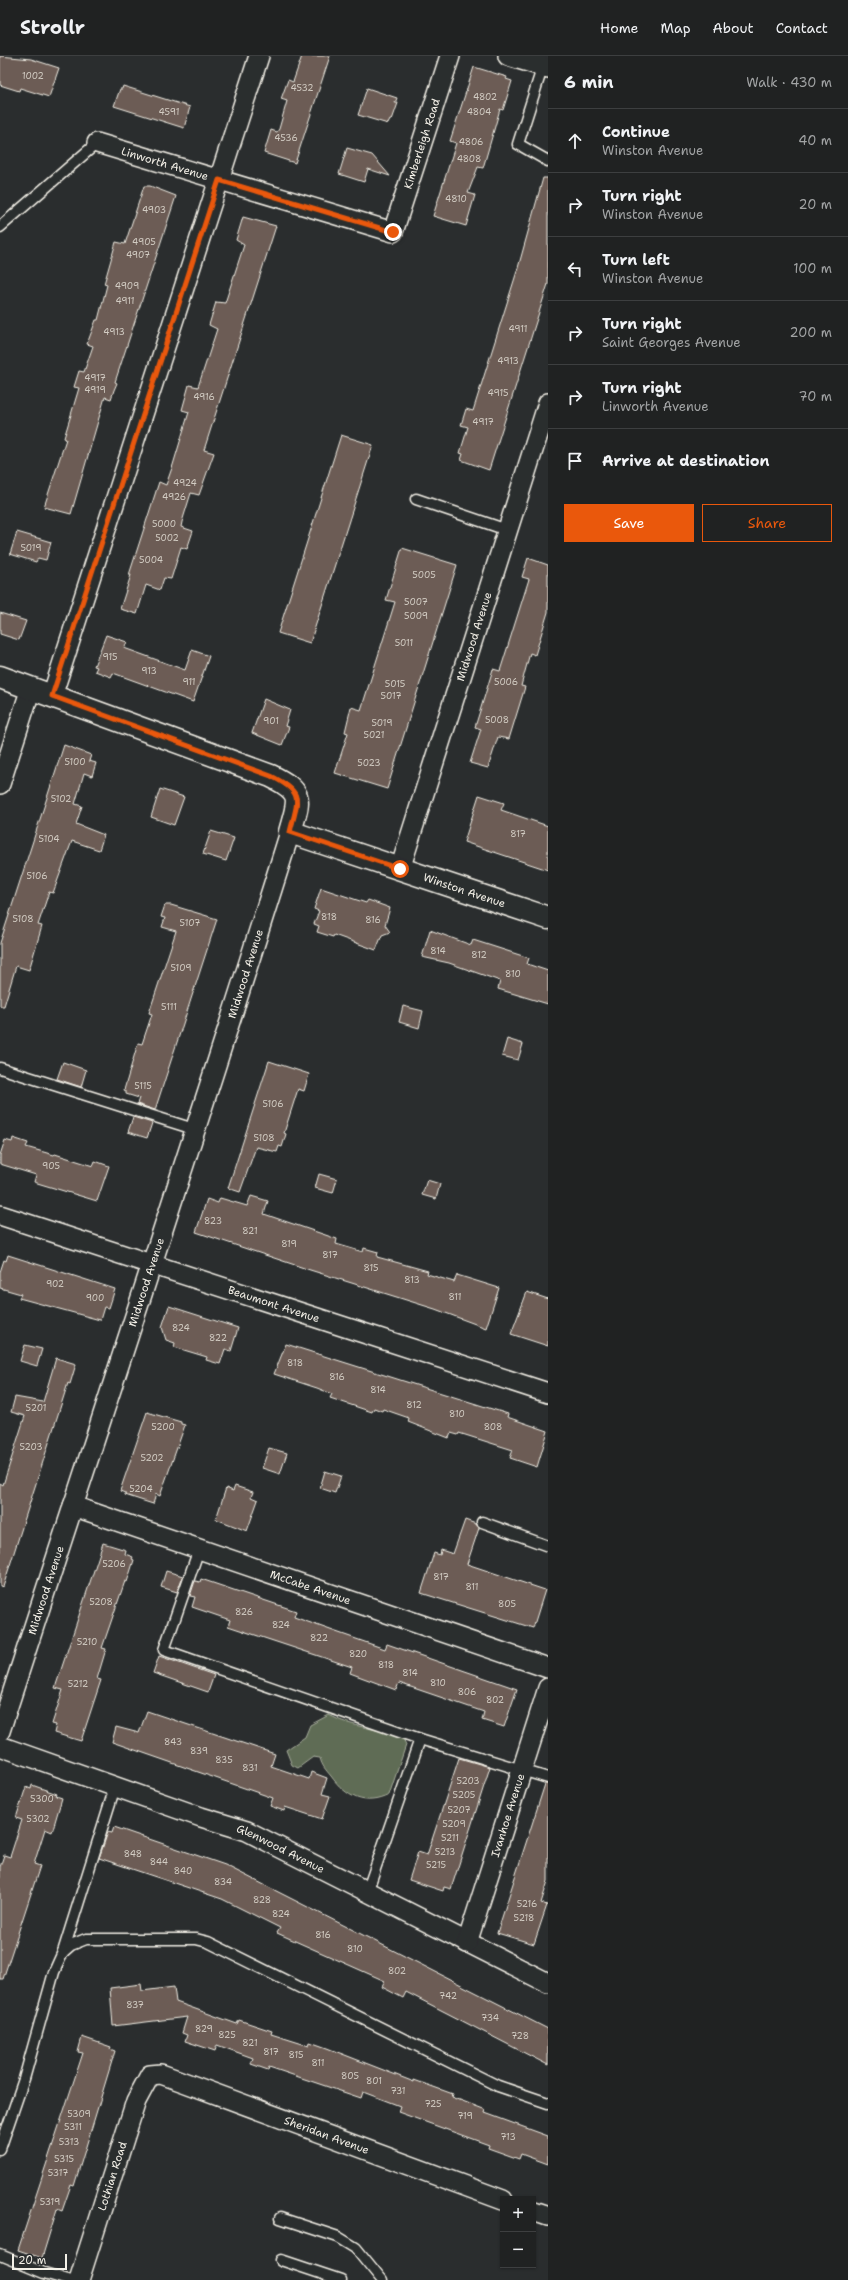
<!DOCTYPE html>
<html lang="en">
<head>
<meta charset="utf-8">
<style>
  body { margin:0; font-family:"Shantell Sans",sans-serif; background:#2d2f2f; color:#f1f3f6 }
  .controls { position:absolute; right:12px; bottom:12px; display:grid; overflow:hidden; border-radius:0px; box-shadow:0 1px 3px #0004 }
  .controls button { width:36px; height:36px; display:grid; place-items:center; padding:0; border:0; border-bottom:1px solid #3d3f40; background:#202222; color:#f1f3f6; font:20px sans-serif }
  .scale { position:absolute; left:12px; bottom:10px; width:55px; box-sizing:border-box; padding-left:4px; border:2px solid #f4f1e8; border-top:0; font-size:11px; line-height:14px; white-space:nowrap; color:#f4f1e8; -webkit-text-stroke:3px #2a2d2e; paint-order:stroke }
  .stop { position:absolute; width:12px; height:12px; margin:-9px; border:3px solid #ea580c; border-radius:50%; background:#fff }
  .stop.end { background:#ea580c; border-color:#fff; box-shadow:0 1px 4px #0008 }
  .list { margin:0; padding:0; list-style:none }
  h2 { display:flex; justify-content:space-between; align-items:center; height:52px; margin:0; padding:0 16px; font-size:17px }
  h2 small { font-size:13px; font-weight:400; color:#a2a4a5 }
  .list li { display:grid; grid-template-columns:26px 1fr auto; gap:12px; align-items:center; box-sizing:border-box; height:64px; padding:0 16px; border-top:1px solid #3d3f40 }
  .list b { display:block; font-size:15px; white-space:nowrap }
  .list p { margin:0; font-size:13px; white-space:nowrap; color:#a2a4a5 }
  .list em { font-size:13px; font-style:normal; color:#a2a4a5 }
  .actions { display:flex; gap:8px; padding:12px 16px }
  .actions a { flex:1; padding:9px 0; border:1px solid #ea580c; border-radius:0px; text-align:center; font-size:14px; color:#ea580c }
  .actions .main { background:#ea580c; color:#fff }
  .icon { flex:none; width:22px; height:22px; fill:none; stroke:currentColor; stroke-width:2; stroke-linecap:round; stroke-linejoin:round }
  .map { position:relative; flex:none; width:548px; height:2224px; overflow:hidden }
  header { display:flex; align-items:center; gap:24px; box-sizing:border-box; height:56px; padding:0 20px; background:#202222; border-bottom:1px solid #3d3f40 }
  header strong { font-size:19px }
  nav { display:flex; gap:22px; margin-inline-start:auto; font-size:14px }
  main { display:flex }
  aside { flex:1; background:#202222 }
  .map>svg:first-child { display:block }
  .green { fill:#5e6c54; stroke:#a9ae9e }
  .building { fill:#6c5c54; stroke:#f4f1e8 }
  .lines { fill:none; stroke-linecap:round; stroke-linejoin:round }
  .lane-casing { stroke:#f4f1e8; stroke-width:13 }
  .street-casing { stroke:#f4f1e8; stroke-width:22 }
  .secondary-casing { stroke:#f4f1e8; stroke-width:25 }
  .lane { stroke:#2a2d2e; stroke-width:10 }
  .street { stroke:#2a2d2e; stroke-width:19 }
  .secondary { stroke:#2a2d2e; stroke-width:22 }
  .route { stroke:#ea580c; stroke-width:5 }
  .labels { text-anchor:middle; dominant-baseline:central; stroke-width:3.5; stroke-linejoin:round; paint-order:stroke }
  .number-label { font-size:9px; fill:#d2ccc3 }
  .street-label { font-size:11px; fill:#f4f1e8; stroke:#2a2d2e }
</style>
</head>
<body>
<header>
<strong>Strollr</strong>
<nav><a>Home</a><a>Map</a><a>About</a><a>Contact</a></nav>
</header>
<main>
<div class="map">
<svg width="548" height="2224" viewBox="0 0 548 2224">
  <rect width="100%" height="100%" fill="#2a2d2e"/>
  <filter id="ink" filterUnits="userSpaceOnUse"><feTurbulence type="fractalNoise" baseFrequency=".025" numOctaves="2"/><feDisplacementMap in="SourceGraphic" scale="8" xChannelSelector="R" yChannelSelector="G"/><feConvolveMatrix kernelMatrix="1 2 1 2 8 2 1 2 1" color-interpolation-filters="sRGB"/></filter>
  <g filter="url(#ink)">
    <!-- green -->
    <path class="green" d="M329,1659C352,1672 379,1672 403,1682L406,1689L389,1739C365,1751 346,1741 331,1720C326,1714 322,1710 320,1702L313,1701L298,1712L292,1709L286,1694L305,1681L310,1669Z"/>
    <!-- building -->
    <g class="building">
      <path d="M0,0L31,3L59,12L49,41L20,32L19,35L0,29Z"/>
      <path d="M302,0H330L295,107L264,97L271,74L277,76L279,73L287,45L281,43L288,24L293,26Z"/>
      <path d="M474,11L507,21L506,23L512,25L503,54L500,53L483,112L478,111L468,137L475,139L466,170L433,160L456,87L450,85Z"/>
      <path d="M123,30L190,51L184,72L114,50L120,33H122Z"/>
      <path d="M367,32L397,42L395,47H398L392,64H390L388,68L358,59Z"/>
      <path d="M347,92L372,99L390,120L368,113L364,126L339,118Z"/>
      <path d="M543,122H548V228L489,414L461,404L463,398L460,397L468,371L461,369L466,353L473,355L518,212Z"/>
      <path d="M144,130H150L176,140L115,326L117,327L114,334L111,343L105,341L71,458L44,451L66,383L64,382L79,332L74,331L79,315L84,316L93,290L87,288L96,264H98L107,229L104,228L116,186L125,188Z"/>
      <path d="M243,161L276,170L204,394L214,397L199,439L191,437L182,466L181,471L193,475L187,493L181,491L171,523L164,522L160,534L146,529L137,558L120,553L131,519H129L159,426L166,429L173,409L189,356L182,354L189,329L198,331L217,273L209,269L216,246L225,247L244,189L236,184Z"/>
      <path d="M341,379L373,389L310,587L278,577Z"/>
      <path d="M17,476L51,486L46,504L38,502L36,506L10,498Z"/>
      <path d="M402,492L457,509L387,733L335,717L348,677L345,676L351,651L361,654L395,546L386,544Z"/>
      <path d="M528,502L548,509V556L535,599L530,597L521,630L525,631L509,683L498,681L488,712L470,707L481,673L475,671L493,613L500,615L529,523L522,521Z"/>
      <path d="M0,557L26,565L19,584L0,578Z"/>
      <path d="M106,579L127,586L124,592L185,614L192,594L209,600L193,646L113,617L111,621L95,615L97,611L94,610Z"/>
      <path d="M264,643L290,654L285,670L289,671L282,689L252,677Z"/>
      <path d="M64,689L91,699L89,705L96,707L92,720L84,717L75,748L82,750L76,768L104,779L99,794L72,785L53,837L49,836L38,869L42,870L29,914L16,910L4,950H0V887Z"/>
      <path d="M160,733L184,741L174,769L151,761Z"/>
      <path d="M479,739L504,747L501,754L548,770V814L464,786Z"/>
      <path d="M211,775L234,782L226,805L203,798Z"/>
      <path d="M321,832L366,847L368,844L390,852L385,869L390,876L382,879L376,894L334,879L333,881L317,876L319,870L314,868L319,855L314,853Z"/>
      <path d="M165,849H171L217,863L155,1054L137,1048L139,1042L126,1038V1035L124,1034L138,987L142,988L152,958L149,957L176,875L162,871L165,862L161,861Z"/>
      <path d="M430,874L471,889L473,884L529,902L527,908L548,915V948L498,933L500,925L449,907L422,901Z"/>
      <path d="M403,950L423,955L419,972L399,966Z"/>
      <path d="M507,983L523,988L518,1004L502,1000Z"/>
      <path d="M269,1005L309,1018L304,1035L298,1033L284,1077L286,1078L282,1091L279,1090L277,1096L256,1091L240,1136L228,1132Z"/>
      <path d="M63,1006L86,1014L81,1031L57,1023Z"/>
      <path d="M133,1061L152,1067L147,1082L128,1076Z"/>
      <path d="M13,1082L28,1087L26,1091L54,1099L55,1098L93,1110L95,1105L109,1110L97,1145L34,1126L36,1119L0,1108V1099L5,1084L12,1086Z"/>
      <path d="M319,1118L337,1123L333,1137L315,1132Z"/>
      <path d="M427,1124L440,1128L436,1143L422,1139Z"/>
      <path d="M251,1140L268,1145L264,1158L337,1183L336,1188L363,1196L364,1192L378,1196L377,1201L428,1215L427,1218L454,1226L457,1219L499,1232L486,1272L435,1253L310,1214L196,1176L207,1143L218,1147L220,1142L247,1150Z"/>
      <path d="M8,1199L115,1233L109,1252L104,1251L100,1264L19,1242L21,1238L0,1232V1216L4,1204L6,1205Z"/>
      <path d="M527,1236L548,1243V1290L511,1278Z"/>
      <path d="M169,1250L238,1272L231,1295L225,1293L220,1308L206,1304L207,1301L174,1291L175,1287L166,1284L162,1271Z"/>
      <path d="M286,1288L508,1358L507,1361L548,1375L537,1411L510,1402L513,1394L459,1377L458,1379L451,1377L449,1382L408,1366L409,1362L383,1353L382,1355L374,1352L372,1356L330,1342L332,1338L317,1332L274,1318Z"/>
      <path d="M25,1289L42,1293L37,1310L20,1305Z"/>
      <path d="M56,1302L76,1308L70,1328L68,1327L3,1531L0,1530V1427L3,1429L25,1360L11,1356L15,1341L43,1346Z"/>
      <path d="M147,1356L181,1366V1368L185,1369L160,1440L156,1438L153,1448L125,1439V1437L120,1435Z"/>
      <path d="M269,1392L287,1397L280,1418L262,1412Z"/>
      <path d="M325,1415L341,1420L335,1437L320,1432Z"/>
      <path d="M235,1430L253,1436L251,1441L258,1444L247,1475L216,1463L226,1432L233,1435Z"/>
      <path d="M465,1464L476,1468L479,1472L467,1508L545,1534L533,1572L421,1537L434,1497L440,1499L441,1494L453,1498Z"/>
      <path d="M103,1487L126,1494L125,1498L133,1501L132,1503L134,1504L127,1526L125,1525L102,1592L106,1593L97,1623L101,1624L81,1685L54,1677L56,1669L52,1668L63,1634L55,1632Z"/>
      <path d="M166,1515L183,1520L177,1536L161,1531Z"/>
      <path d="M201,1523L296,1555L294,1561L336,1576L385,1593L387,1588L517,1633L504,1671L482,1664L484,1656L399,1627L396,1634L350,1617L352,1611L228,1570L230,1564L192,1551L195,1541L190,1540L195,1525L200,1526Z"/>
      <path d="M159,1600L214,1619L208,1636L153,1617Z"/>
      <path d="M147,1655L275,1698L271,1710L309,1723L311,1716L327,1722L322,1738L330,1740L322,1763L285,1751L284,1755L270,1750L273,1742L112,1686L116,1671L139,1677Z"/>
      <path d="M459,1702L490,1711L451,1833L444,1831L443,1835L409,1824L418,1796L427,1799Z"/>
      <path d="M545,1728H548V1825L541,1847L547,1849L534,1888L497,1877Z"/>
      <path d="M32,1729L57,1738L56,1740L62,1742L52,1776L45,1773L34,1808L40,1810L3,1923H0V1811L4,1799L10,1801L22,1764L16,1762L26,1731L31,1733Z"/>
      <path d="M114,1771L225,1809L548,1973V2009L406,1936L403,1942L382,1931L385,1925L277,1877L280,1872L222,1843L99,1802L108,1776L112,1777Z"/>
      <path d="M141,1928L142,1935L174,1931L176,1946L237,1968L239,1964L272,1975L271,1978L309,1990L310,1986L327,1992L414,2026V2024L453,2038L452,2041L486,2054L485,2057L548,2080V2108L521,2098L519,2103L488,2092L489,2089L398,2056L400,2050L363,2036L361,2042L269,2011L268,2014L251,2008L253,2002L217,1989L215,1995L185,1985L187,1979L182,1977L187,1961L113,1970L110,1932Z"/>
      <path d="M82,1981L111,1991L110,1993L115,1995L74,2130L71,2129L62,2155L57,2153L42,2202L18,2194L83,1997L78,1996Z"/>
    </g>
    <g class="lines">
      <!-- lane casing -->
      <g class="lane-casing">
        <g id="lane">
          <path d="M546,0L518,88L548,105"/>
          <path d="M0,171L97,87"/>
          <path d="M416,443L507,474"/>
          <path d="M0,1012L197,1074"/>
          <path d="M482,1466L548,1490"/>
          <path d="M199,1493L164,1594L420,1683L548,1722"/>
          <path d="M367,1836L420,1683"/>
          <path d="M63,1896L115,1731"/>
          <path d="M0,2093L24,2023L54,1916L63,1896L71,1889L86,1883H196L208,1886L498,2030L548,2047"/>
          <path d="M280,2162L338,2181L356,2192L382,2224"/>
          <path d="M0,2199L44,2217L68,2224"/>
          <path d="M281,2204L341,2224"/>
        </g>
      </g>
      <!-- street casing -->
      <g class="street-casing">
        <g id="street">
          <path d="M508,0L548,12"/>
          <path id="s1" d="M97,87L393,176L450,0"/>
          <path d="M52,640L259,0"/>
          <path d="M0,728L31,632"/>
          <path id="s2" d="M400,813L548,347"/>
          <path id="s3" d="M0,1159L548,1337"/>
          <path id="s4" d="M73,1450L548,1612"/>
          <path id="s5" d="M0,1675C97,1375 196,1077 290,776"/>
          <path id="s6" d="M0,1690L201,1761L247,1775L548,1927"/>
          <path id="s7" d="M467,1887L548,1632"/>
          <path d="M533,2155L548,2160"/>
          <path id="s8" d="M79,2224L136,2045L150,2019L161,2018L186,2027L503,2144"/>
        </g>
      </g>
      <!-- secondary casing -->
      <g class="secondary-casing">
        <g id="secondary">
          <path id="s9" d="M0,621L271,720C305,737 299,743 290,776L548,862"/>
        </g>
      </g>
      <!-- lane -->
      <use href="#lane" class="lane"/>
      <!-- street -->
      <use href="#street" class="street"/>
      <!-- secondary -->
      <use href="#secondary" class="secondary"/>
    </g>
  </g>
  <g class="lines" filter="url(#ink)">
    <!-- route -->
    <path class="route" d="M393,176L219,124L52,640L271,720C305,737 298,743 290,776L400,813"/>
  </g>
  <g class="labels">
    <!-- number labels -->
    <g class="number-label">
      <text x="33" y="20">1002</text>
      <text x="302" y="32">4532</text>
      <text x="485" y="41">4802</text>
      <text x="169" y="56">4591</text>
      <text x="479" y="56">4804</text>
      <text x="286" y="82">4536</text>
      <text x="471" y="86">4806</text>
      <text x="469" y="103">4808</text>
      <text x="456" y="143">4810</text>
      <text x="154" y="154">4903</text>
      <text x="144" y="186">4905</text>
      <text x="138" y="199">4907</text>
      <text x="127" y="230">4909</text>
      <text x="125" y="245">4911</text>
      <text x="518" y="273">4911</text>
      <text x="114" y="276">4913</text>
      <text x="508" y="305">4913</text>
      <text x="95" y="322">4917</text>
      <text x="95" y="334">4919</text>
      <text x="498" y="337">4915</text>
      <text x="204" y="341">4916</text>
      <text x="483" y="366">4917</text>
      <text x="185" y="427">4924</text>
      <text x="174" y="441">4926</text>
      <text x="164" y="468">5000</text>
      <text x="167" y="482">5002</text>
      <text x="31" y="492">5019</text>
      <text x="151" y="504">5004</text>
      <text x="424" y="519">5005</text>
      <text x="416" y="546">5007</text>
      <text x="416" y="560">5009</text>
      <text x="404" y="587">5011</text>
      <text x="110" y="601">915</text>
      <text x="149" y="615">913</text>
      <text x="189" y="626">911</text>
      <text x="506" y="626">5006</text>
      <text x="395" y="628">5015</text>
      <text x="391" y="640">5017</text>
      <text x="497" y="664">5008</text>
      <text x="271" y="665">901</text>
      <text x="382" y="667">5019</text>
      <text x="374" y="679">5021</text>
      <text x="75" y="706">5100</text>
      <text x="369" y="707">5023</text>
      <text x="61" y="743">5102</text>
      <text x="518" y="778">817</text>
      <text x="49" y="783">5104</text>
      <text x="37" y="820">5106</text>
      <text x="329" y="861">818</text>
      <text x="23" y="863">5108</text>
      <text x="373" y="864">816</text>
      <text x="190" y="867">5107</text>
      <text x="438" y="895">814</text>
      <text x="479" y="899">812</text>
      <text x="181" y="912">5109</text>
      <text x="513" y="918">810</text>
      <text x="169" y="951">5111</text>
      <text x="143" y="1030">5115</text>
      <text x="273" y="1048">5106</text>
      <text x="264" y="1082">5108</text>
      <text x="51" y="1110">905</text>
      <text x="213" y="1165">823</text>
      <text x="250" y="1175">821</text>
      <text x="289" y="1188">819</text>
      <text x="330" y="1199">817</text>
      <text x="371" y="1212">815</text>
      <text x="412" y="1224">813</text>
      <text x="55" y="1228">902</text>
      <text x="455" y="1241">811</text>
      <text x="95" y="1242">900</text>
      <text x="181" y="1272">824</text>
      <text x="218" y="1282">822</text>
      <text x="295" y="1307">818</text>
      <text x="337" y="1321">816</text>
      <text x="378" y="1334">814</text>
      <text x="414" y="1349">812</text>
      <text x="36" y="1352">5201</text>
      <text x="457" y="1358">810</text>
      <text x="163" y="1371">5200</text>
      <text x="493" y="1371">808</text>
      <text x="31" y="1391">5203</text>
      <text x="152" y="1402">5202</text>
      <text x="141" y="1433">5204</text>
      <text x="114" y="1508">5206</text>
      <text x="441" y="1521">817</text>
      <text x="472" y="1531">811</text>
      <text x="101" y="1546">5208</text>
      <text x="507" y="1548">805</text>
      <text x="244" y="1556">826</text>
      <text x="281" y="1569">824</text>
      <text x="319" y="1582">822</text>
      <text x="87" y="1586">5210</text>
      <text x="358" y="1598">820</text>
      <text x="386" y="1609">818</text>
      <text x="410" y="1617">814</text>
      <text x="438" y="1627">810</text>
      <text x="78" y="1628">5212</text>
      <text x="467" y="1636">806</text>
      <text x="495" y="1644">802</text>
      <text x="173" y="1686">843</text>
      <text x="199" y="1695">839</text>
      <text x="224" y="1704">835</text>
      <text x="250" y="1712">831</text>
      <text x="468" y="1725">5203</text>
      <text x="464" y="1739">5205</text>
      <text x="42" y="1743">5300</text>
      <text x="459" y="1754">5207</text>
      <text x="38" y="1763">5302</text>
      <text x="454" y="1768">5209</text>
      <text x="450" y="1782">5211</text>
      <text x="445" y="1796">5213</text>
      <text x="133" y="1798">848</text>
      <text x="159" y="1806">844</text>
      <text x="436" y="1809">5215</text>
      <text x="183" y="1815">840</text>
      <text x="223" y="1826">834</text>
      <text x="262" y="1844">828</text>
      <text x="527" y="1848">5216</text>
      <text x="281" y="1858">824</text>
      <text x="524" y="1862">5218</text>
      <text x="323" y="1879">816</text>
      <text x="355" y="1893">810</text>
      <text x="397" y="1915">802</text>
      <text x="448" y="1940">742</text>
      <text x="135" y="1949">837</text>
      <text x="490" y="1962">734</text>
      <text x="204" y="1973">829</text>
      <text x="227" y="1979">825</text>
      <text x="520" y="1980">728</text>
      <text x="250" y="1987">821</text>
      <text x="271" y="1996">817</text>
      <text x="296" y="1999">815</text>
      <text x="318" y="2007">811</text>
      <text x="350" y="2020">805</text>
      <text x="374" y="2025">801</text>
      <text x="398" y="2035">731</text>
      <text x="433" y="2048">725</text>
      <text x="79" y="2058">5309</text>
      <text x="465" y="2060">719</text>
      <text x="73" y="2071">5311</text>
      <text x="508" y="2081">713</text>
      <text x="69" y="2086">5313</text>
      <text x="64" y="2103">5315</text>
      <text x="58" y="2117">5317</text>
      <text x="50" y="2146">5319</text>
    </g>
    <!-- street labels -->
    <g class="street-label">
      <text stroke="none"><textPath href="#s1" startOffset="402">Kimberleigh Road</textPath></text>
      <text stroke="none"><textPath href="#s1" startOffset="71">Linworth Avenue</textPath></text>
      <text stroke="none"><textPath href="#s2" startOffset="244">Midwood Avenue</textPath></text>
      <text stroke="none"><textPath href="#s9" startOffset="542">Winston Avenue</textPath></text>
      <text stroke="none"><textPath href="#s5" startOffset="796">Midwood Avenue</textPath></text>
      <text stroke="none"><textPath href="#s5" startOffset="472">Midwood Avenue</textPath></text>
      <text stroke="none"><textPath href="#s3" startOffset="288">Beaumont Avenue</textPath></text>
      <text stroke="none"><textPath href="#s4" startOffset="251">McCabe Avenue</textPath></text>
      <text stroke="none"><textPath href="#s5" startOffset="148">Midwood Avenue</textPath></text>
      <text stroke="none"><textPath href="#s7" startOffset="134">Ivanhoe Avenue</textPath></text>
      <text stroke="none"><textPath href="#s6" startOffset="299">Glenwood Avenue</textPath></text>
      <text stroke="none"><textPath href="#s8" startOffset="405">Sheridan Avenue</textPath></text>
      <text stroke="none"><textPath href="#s8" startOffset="109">Lothian Road</textPath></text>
    </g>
  </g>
</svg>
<div class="controls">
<button>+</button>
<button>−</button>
</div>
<div class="scale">20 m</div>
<div class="stop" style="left:400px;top:813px"></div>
<div class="stop end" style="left:393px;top:176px"></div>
</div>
<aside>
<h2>6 min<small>Walk · 430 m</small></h2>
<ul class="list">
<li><svg class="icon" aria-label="ahead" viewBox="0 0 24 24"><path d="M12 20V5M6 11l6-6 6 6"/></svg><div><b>Continue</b><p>Winston Avenue</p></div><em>40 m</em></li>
<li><svg class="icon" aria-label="right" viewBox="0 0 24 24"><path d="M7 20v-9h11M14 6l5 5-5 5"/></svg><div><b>Turn right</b><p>Winston Avenue</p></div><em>20 m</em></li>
<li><svg class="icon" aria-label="left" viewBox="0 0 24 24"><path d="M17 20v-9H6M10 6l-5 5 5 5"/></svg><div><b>Turn left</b><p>Winston Avenue</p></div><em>100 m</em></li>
<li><svg class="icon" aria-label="right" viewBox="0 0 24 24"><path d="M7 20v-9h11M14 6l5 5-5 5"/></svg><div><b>Turn right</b><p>Saint Georges Avenue</p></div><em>200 m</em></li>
<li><svg class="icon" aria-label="right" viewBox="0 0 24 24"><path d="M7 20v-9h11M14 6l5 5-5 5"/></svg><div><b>Turn right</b><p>Linworth Avenue</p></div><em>70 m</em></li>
<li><svg class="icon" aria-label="arrive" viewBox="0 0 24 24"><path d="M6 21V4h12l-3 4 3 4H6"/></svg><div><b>Arrive at destination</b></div></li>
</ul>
<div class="actions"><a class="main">Save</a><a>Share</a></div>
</aside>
</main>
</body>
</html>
